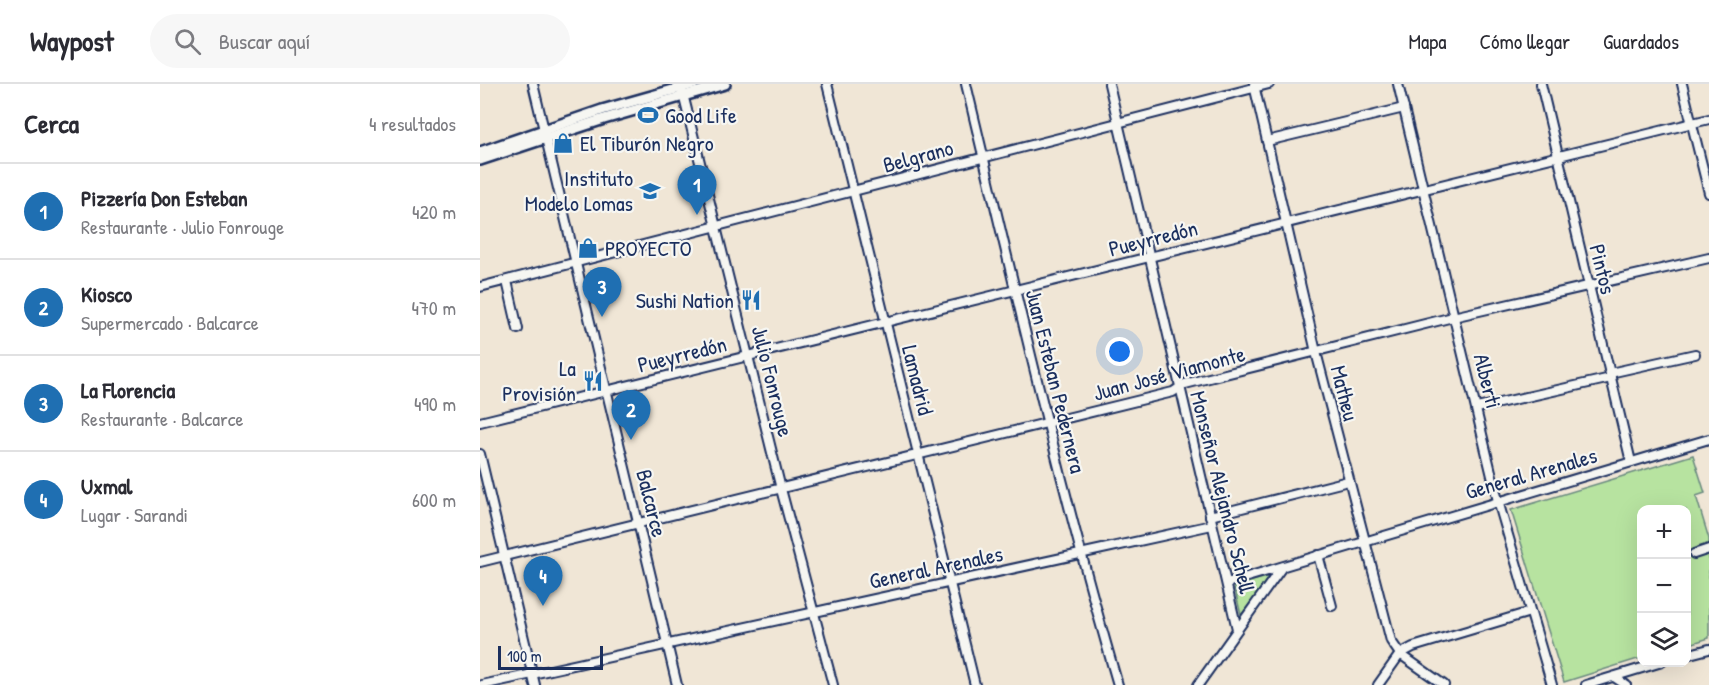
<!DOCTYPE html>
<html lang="es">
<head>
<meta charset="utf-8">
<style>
  body { margin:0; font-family:"Patrick Hand",sans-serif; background:#f7f7f7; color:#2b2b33 }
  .controls { position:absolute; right:18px; bottom:18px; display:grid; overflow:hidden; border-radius:12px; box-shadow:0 6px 24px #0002 }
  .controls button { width:54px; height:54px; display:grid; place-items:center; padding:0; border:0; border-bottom:2px solid #e1e1e2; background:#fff; color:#2b2b33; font:30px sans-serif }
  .scale { position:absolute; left:18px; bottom:15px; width:105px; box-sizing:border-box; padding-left:6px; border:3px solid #1b2f5e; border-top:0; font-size:16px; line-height:21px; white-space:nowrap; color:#1b2f5e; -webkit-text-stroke:4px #f6f6f2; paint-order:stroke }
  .you { position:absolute; left:640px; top:268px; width:21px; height:21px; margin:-15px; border:4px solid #fff; border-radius:50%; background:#1a73e8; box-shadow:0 0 0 9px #1a73e833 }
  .badge { display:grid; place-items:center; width:39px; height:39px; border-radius:50%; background:#1f6fb2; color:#fff; font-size:20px; font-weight:700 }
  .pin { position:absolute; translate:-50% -50px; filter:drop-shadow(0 2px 3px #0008) }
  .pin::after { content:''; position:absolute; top:32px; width:21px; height:18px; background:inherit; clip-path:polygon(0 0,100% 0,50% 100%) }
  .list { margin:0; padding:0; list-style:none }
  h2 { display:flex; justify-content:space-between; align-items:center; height:78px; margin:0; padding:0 24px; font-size:26px }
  h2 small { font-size:20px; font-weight:400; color:#7c7c81 }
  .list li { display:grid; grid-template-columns:39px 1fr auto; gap:18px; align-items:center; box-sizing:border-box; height:96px; padding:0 24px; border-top:2px solid #e1e1e2 }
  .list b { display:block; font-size:22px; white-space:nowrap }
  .list p { margin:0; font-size:20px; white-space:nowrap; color:#7c7c81 }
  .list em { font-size:20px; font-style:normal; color:#7c7c81 }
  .icon { flex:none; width:33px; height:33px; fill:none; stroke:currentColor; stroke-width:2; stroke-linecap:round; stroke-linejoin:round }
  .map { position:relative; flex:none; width:1229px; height:601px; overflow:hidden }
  header { display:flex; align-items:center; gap:36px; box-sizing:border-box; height:84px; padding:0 30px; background:#fff; border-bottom:2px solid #e1e1e2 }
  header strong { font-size:28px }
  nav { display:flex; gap:33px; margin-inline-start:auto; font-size:21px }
  .search { width:420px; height:54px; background:#f7f7f7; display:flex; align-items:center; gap:15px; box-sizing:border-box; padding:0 21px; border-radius:33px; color:#7c7c81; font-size:22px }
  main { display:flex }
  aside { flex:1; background:#fff }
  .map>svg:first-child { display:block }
  .green { fill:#b7e3a0; stroke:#69897f; stroke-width:1.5 }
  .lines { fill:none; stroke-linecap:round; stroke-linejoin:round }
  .minor-casing { stroke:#1b2f5e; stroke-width:12 }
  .major-casing { stroke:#1b2f5e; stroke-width:14 }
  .minor { stroke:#f6f6f2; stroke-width:8 }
  .major { stroke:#f6f6f2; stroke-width:9 }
  .labels { text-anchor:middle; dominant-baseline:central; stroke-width:4.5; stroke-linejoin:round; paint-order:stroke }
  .poi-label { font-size:22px; fill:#1b2f5e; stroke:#f6f6f2; text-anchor:start }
  .street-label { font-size:22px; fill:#1b2f5e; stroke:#f6f6f2 }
</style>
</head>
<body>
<header>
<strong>Waypost</strong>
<div class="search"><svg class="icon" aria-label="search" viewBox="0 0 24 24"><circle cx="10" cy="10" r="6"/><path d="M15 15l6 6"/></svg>Buscar aquí</div>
<nav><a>Mapa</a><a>Cómo llegar</a><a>Guardados</a></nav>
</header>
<main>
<aside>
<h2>Cerca<small>4 resultados</small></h2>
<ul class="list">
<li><span class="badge">1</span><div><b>Pizzería Don Esteban</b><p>Restaurante · Julio Fonrouge</p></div><em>420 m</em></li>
<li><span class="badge">2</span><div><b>Kiosco</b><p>Supermercado · Balcarce</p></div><em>470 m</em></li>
<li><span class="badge">3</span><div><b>La Florencia</b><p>Restaurante · Balcarce</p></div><em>490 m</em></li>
<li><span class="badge">4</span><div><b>Uxmal</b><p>Lugar · Sarandi</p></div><em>600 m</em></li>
</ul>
</aside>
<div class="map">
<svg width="1229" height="601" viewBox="0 0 1229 601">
  <rect width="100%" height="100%" fill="#f0e6d6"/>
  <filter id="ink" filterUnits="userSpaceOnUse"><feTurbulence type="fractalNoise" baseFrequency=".0167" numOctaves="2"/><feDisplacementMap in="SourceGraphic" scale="12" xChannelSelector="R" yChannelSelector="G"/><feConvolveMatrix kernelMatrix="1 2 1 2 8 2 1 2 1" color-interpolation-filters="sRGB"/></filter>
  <g filter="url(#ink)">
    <!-- green -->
    <g class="green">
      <path d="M1213,371L1225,409L1216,412L1229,455V554L1207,561L1206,426H1162L1161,574L1084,598L1031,426Z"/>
      <path d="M787,493L788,497L761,531L754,502Z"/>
    </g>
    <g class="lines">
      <!-- minor casing -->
      <g class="minor-casing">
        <g id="minor">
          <path d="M53,0L197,601"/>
          <path d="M347,0L495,601"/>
          <path d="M486,0C534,201 580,402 638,601"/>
          <path d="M629,0L757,545"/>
          <path d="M918,0L1018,417L1072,601"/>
          <path d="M1061,0L1151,378"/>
          <path d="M1202,0L1229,109"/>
          <path d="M774,1L836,268L911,557L920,570L964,601"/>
          <path d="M202,6L301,405L353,601"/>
          <path d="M787,57L924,24"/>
          <path d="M27,197L38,245"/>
          <path d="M0,203L789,0"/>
          <path d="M1130,289L1215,270"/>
          <path d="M997,324L1131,294"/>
          <path d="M0,338L1229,35"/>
          <path d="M0,370L55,601"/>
          <path d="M730,432L868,397"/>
          <path d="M1214,470L1229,465"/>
          <path d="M838,471L852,522"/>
          <path d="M0,478L693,308L705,300L973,233L1229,174"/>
          <path d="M747,499L1229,355"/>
          <path d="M1206,571L1229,565"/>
          <path d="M1134,593L1146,601"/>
          <path d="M2,601L732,441"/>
          <path d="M718,601L802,483"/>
          <path d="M898,601L920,570L933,563L1050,528"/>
          <path d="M1106,601L1182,578"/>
        </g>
      </g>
      <!-- major casing -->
      <g class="major-casing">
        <g id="major">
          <path d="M0,68L122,26L214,0"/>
          <path d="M0,76L124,35L245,0"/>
        </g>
      </g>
      <!-- minor -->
      <use href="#minor" class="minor"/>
      <!-- major -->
      <use href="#major" class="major"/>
    </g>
  </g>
  <!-- icons -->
  <defs>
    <g id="stadium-bare" transform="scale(1.62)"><path d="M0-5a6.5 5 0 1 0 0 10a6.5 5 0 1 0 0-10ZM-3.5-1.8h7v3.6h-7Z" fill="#1f6fb2" stroke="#f6f6f2" stroke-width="2.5" paint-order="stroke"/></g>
    <g id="shop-bare" transform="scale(1.62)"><path d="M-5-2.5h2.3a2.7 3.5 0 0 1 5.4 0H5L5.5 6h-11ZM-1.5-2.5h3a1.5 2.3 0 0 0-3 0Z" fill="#1f6fb2" stroke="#f6f6f2" stroke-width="2.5" paint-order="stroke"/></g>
    <g id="school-bare" transform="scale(1.62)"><path d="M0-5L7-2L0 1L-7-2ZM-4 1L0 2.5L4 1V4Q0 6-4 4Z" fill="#1f6fb2" stroke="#f6f6f2" stroke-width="2.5" paint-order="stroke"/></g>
    <g id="restaurant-bare" transform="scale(1.62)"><path d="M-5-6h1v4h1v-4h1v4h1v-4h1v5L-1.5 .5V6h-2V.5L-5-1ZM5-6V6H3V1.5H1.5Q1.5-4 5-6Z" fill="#1f6fb2" stroke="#f6f6f2" stroke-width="2.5" paint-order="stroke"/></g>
  </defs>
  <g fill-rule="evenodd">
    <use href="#stadium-bare" x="168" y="31"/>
    <use href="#shop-bare" x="83" y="59"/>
    <use href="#school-bare" x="170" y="107"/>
    <use href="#shop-bare" x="108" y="164"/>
    <use href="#restaurant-bare" x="271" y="216"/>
    <use href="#restaurant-bare" x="113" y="297"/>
  </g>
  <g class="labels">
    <!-- poi labels -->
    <g class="poi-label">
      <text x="185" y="31">Good Life</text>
      <text x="100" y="59">El Tiburón Negro</text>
      <text x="153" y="94" text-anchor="end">Instituto<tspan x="153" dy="25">Modelo Lomas</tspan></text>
      <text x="125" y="164">PROYECTO</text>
      <text x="254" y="216" text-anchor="end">Sushi Nation</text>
      <text x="96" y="284" text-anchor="end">La<tspan x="96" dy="25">Provisión</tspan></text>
    </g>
    <!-- street labels -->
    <g class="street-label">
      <text transform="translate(438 72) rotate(-15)">Belgrano</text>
      <text transform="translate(673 154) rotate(-14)">Pueyrredón</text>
      <text transform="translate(1123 185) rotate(76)">Pintos</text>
      <text transform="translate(202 270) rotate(-14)">Pueyrredón</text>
      <text transform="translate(689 289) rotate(-15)">Juan José Viamonte</text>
      <text transform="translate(438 296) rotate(76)">Lamadrid</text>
      <text transform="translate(293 297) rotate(76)">Julio Fonrouge</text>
      <text transform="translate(576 297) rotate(76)">Juan Esteban Pedernera</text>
      <text transform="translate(1008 297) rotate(76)">Alberti</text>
      <text transform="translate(865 309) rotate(76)">Matheu</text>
      <text transform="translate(1051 389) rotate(-16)">General Arenales</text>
      <text transform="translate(743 408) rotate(76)">Monseñor Alejandro Schell</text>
      <text transform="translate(172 419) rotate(76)">Balcarce</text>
      <text transform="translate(456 483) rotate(-12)">General Arenales</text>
    </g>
  </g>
</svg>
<div class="controls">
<button>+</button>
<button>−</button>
<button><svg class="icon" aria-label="layers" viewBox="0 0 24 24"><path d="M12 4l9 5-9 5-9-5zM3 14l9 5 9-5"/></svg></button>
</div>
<div class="scale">100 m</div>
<div class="you"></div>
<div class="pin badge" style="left:217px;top:131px">1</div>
<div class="pin badge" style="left:151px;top:356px">2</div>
<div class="pin badge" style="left:122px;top:233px">3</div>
<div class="pin badge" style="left:63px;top:522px">4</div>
</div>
</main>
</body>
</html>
